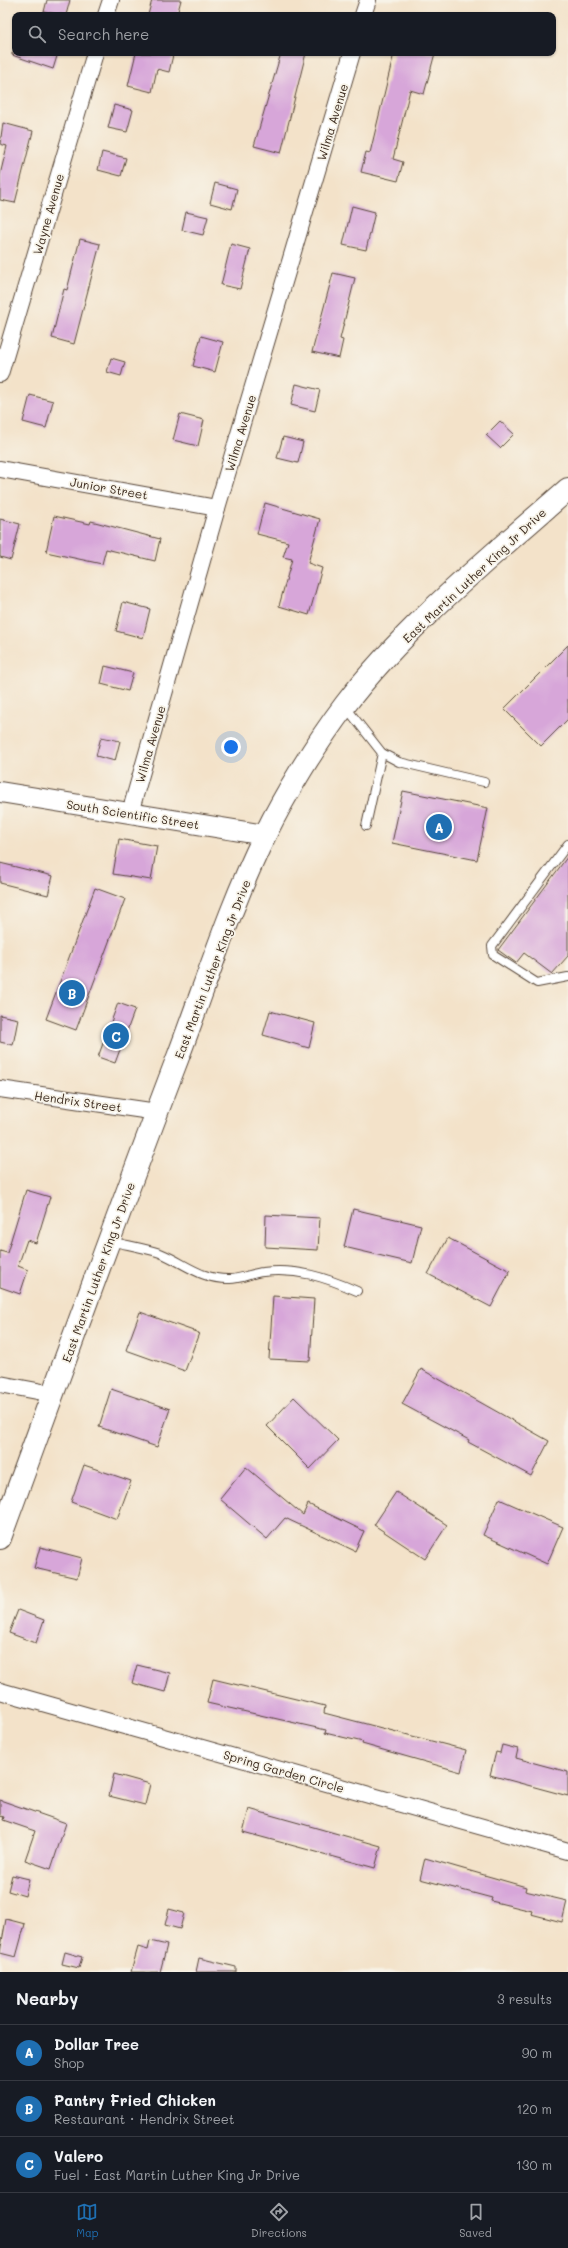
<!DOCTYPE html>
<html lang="en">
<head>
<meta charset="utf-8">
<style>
  body { margin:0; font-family:Mali,sans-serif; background:#20242c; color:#f1f3f6 }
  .you { position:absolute; left:231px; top:747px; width:14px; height:14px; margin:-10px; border:3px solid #fff; border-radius:50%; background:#1a73e8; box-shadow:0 0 0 6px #1a73e833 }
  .badge { display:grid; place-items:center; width:26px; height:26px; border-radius:50%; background:#1f6fb2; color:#fff; font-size:13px; font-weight:700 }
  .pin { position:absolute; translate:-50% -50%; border:2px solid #fff; box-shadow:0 1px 4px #0006 }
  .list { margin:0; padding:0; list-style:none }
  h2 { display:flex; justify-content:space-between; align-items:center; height:52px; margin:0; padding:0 16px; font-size:17px }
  h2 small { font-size:13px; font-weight:400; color:#9ea1a6 }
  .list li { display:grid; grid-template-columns:26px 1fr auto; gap:12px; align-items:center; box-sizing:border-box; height:56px; padding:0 16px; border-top:1px solid #363941 }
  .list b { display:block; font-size:15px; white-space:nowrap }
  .list p { margin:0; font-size:13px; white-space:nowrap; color:#9ea1a6 }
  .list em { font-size:13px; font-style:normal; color:#9ea1a6 }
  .icon { flex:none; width:22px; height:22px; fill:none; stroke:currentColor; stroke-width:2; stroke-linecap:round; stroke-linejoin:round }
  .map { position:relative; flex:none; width:568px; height:1972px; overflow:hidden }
  .search { position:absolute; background:#171b24; box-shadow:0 1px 3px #0004; left:12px; right:12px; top:12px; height:44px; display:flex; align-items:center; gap:10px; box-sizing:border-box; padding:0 14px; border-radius:8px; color:#9ea1a6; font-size:15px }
  .sheet { height:220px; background:#171b24 }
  nav { display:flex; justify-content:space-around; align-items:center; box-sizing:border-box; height:56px; border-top:1px solid #363941; background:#171b24; font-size:11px; color:#9ea1a6 }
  nav a { display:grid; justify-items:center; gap:2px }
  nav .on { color:#1f6fb2 }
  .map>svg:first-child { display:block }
  .building { fill:#d7a6d9 }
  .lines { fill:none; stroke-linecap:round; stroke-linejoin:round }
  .service-casing { stroke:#574638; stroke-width:10 }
  .minor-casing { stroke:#574638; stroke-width:18 }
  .tertiary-casing { stroke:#574638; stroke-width:22 }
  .secondary-casing { stroke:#574638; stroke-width:24 }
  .service { stroke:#fff; stroke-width:8 }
  .minor { stroke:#fff; stroke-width:16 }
  .tertiary { stroke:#fff; stroke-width:20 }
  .secondary { stroke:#fff; stroke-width:22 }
  .labels { text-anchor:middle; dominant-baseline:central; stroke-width:3.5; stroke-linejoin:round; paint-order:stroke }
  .street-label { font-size:12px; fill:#3b2a1e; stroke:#f7f3e8 }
</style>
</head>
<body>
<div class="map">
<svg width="568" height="1972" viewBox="0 0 568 1972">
  <rect width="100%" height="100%" fill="#f7f3e8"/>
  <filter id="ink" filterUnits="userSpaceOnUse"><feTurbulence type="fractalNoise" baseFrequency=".025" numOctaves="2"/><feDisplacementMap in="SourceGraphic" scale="8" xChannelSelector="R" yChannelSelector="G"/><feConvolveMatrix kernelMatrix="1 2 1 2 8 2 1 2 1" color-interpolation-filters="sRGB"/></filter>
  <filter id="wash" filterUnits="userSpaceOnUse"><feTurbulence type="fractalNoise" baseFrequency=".012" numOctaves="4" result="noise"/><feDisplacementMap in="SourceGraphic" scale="16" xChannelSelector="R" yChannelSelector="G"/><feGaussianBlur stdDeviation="0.9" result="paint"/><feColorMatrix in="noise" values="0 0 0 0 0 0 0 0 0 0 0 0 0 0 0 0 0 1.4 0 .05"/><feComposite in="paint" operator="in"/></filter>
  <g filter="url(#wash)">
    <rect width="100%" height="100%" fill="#f3e2c9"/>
    <g id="blocks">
      <!-- building -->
      <g class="building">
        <path d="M47,0H70L66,15L44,12Z"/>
        <path d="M152,0H181L177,15H148Z"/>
        <path d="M12,53H58L53,69L12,55Z"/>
        <path d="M136,53H163L173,55L169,72L157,69L152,92L128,86Z"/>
        <path d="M281,53H306L281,153L254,146Z"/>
        <path d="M394,53H435L424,94L410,90L393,159L403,162L398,181L361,172L366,152L370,153Z"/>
        <path d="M114,105L133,110L127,132L108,128Z"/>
        <path d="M3,123L33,131L15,203L0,200V175L7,146L0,144Z"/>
        <path d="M102,152L126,158L121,176L98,170Z"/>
        <path d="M215,183L237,189L232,209L210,203Z"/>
        <path d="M352,206L375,212L366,250L343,245Z"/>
        <path d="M186,212L208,217L203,235L182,230Z"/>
        <path d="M80,239L100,244L74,344L52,338L64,289L67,290Z"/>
        <path d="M231,244L250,249L240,289L221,285Z"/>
        <path d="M333,273L355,278L340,339L343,340L339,358L312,352Z"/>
        <path d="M201,336L223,342L215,372L193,366Z"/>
        <path d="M111,358L125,362L121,376L107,372Z"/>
        <path d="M296,384L320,390L315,411L291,405Z"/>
        <path d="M30,395L53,401L46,428L23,422Z"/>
        <path d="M180,414L204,420L198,446L173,440Z"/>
        <path d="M500,421L514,434L500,448L486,435Z"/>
        <path d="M283,437L303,442L298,463L277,458Z"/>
        <path d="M265,503L320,519L308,563L322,568L309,615L279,606L292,559L283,557L288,542L257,534Z"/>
        <path d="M54,516L90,524L91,521L160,539L155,561L106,549L102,564L46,552Z"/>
        <path d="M0,519L20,524L11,560L0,557Z"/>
        <path d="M123,602L150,609L143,638L116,631Z"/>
        <path d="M568,645V719L541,746L504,709Z"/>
        <path d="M105,666L133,673L128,691L101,684Z"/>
        <path d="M101,737L120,741L115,761L96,756Z"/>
        <path d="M403,791L488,808L477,860L392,843Z"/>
        <path d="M119,839L157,846L151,880L113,874Z"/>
        <path d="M568,856V956L552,974L524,953L516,963L498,950Z"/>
        <path d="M0,863L53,876L48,895L0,883Z"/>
        <path d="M95,888L125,899L76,1030L46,1019Z"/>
        <path d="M118,1003L135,1009L115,1063L98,1057Z"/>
        <path d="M270,1011L315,1023L309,1048L263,1035Z"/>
        <path d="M0,1015L18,1019L13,1045L0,1042Z"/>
        <path d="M26,1190L50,1197L36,1243L27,1240L18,1266L28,1270L20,1294L0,1287V1251L7,1253Z"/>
        <path d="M353,1209L421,1225L412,1263L344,1247Z"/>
        <path d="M266,1215L320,1218L318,1250L265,1247Z"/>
        <path d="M448,1238L510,1271L491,1307L428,1274Z"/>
        <path d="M273,1296L314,1299L310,1361L269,1359Z"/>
        <path d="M140,1312L199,1333L185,1371L126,1350Z"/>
        <path d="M421,1369L549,1441L531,1476L468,1442L469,1440L402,1404Z"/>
        <path d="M111,1389L170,1409L157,1447L99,1427Z"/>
        <path d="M294,1397L338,1440L310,1469L267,1426Z"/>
        <path d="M84,1465L131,1481L117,1519L71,1502Z"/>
        <path d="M246,1467L303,1515L308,1504L364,1531L355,1551L285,1518L267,1539L220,1499Z"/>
        <path d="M396,1492L447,1525L425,1559L374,1525Z"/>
        <path d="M499,1499L563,1527L547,1564L483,1535Z"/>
        <path d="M40,1547L82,1558L77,1578L34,1568Z"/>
        <path d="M18,1610L44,1620L36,1643L9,1633Z"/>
        <path d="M137,1665L170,1673L165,1692L132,1683Z"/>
        <path d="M213,1679L325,1706L324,1713L466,1750L461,1772L362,1744L363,1742L325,1733L326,1730L207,1703Z"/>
        <path d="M502,1745L518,1749L516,1758L568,1772V1796L490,1775L496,1752L500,1753Z"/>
        <path d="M114,1774L150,1784L145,1805L109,1796Z"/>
        <path d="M0,1800L66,1823L51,1869L25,1860L35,1831L3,1820L4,1817L0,1816Z"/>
        <path d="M249,1809L381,1846L375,1868L243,1832Z"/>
        <path d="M425,1858L526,1887L525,1891L567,1901L562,1922L531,1914L532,1911L491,1901L492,1898L420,1879Z"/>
        <path d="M12,1875L29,1879L25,1896L8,1891Z"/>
        <path d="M169,1909L184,1913L180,1929L165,1925Z"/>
        <path d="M6,1919L25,1924L16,1957L0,1953Z"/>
        <path d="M150,1941L167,1945L160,1972H131L138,1947L148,1950Z"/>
        <path d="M65,1952L82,1957L79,1968L62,1964Z"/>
        <path d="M199,1958L236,1967V1972H196Z"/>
      </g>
    </g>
  </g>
  <g filter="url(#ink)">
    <use href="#blocks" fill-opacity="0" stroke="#574638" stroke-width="1"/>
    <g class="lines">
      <!-- service casing -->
      <g class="service-casing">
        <g id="service">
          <path d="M345,706L382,753L366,826"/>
          <path d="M382,753L399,762L484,782"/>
          <path d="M568,844L492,946L493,955L537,983L568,977"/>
          <path d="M110,1241C126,1245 144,1248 160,1253C185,1263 201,1280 230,1279C241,1279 252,1273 263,1272C297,1268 325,1277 357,1291"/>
        </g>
      </g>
      <!-- minor casing -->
      <g class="minor-casing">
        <g id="minor">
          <path d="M106,15L111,0"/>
          <path d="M363,15L368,0"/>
          <path d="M0,374L95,53"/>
          <path d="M0,469L217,508"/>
          <path d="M130,813L217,508L352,53"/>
          <path d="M0,1089L157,1112"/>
          <path d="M0,1384L53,1394"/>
          <path d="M0,1691L568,1851"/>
        </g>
      </g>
      <!-- tertiary casing -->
      <g class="tertiary-casing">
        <path id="tertiary" d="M0,792L265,835"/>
      </g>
      <!-- secondary casing -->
      <g class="secondary-casing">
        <path id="secondary" d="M0,1538C59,1377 117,1216 178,1057C206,983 230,906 265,835C285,794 317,742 345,705C405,626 493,555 568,489"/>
      </g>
      <!-- service -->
      <use href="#service" class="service"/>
      <!-- minor -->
      <use href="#minor" class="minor"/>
      <!-- tertiary -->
      <use href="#tertiary" class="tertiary"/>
      <!-- secondary -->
      <use href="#secondary" class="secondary"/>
    </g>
  </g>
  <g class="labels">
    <!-- street labels -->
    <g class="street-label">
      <text transform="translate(332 122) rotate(-73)">Wilma Avenue</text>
      <text transform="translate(48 214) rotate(-74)">Wayne Avenue</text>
      <text transform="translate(240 433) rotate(-73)">Wilma Avenue</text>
      <text transform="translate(109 488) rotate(10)">Junior Street</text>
      <text transform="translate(474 575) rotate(-43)">East Martin Luther King Jr Drive</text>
      <text transform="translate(150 744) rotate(-74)">Wilma Avenue</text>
      <text transform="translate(133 814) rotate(9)">South Scientific Street</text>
      <text transform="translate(212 969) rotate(-69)">East Martin Luther King Jr Drive</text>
      <text transform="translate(78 1101) rotate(8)">Hendrix Street</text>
      <text transform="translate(98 1272) rotate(-70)">East Martin Luther King Jr Drive</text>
      <text transform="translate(284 1771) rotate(16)">Spring Garden Circle</text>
    </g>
  </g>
</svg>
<div class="you"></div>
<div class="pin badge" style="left:439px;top:827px">A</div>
<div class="pin badge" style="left:72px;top:993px">B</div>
<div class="pin badge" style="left:116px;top:1036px">C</div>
<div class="search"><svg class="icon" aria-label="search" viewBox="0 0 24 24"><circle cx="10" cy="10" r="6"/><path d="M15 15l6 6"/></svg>Search here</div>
</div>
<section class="sheet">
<h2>Nearby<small>3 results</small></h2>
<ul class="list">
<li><span class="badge">A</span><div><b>Dollar Tree</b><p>Shop</p></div><em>90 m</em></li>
<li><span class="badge">B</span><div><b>Pantry Fried Chicken</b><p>Restaurant · Hendrix Street</p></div><em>120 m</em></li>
<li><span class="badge">C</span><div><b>Valero</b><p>Fuel · East Martin Luther King Jr Drive</p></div><em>130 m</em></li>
</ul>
</section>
<nav>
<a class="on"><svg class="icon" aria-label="map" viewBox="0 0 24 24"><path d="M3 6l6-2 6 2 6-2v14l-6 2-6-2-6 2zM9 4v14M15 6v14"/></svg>Map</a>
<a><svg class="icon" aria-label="directions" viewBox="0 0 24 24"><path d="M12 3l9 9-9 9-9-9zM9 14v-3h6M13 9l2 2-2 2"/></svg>Directions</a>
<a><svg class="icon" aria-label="saved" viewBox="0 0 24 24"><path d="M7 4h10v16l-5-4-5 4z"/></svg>Saved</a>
</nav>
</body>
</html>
